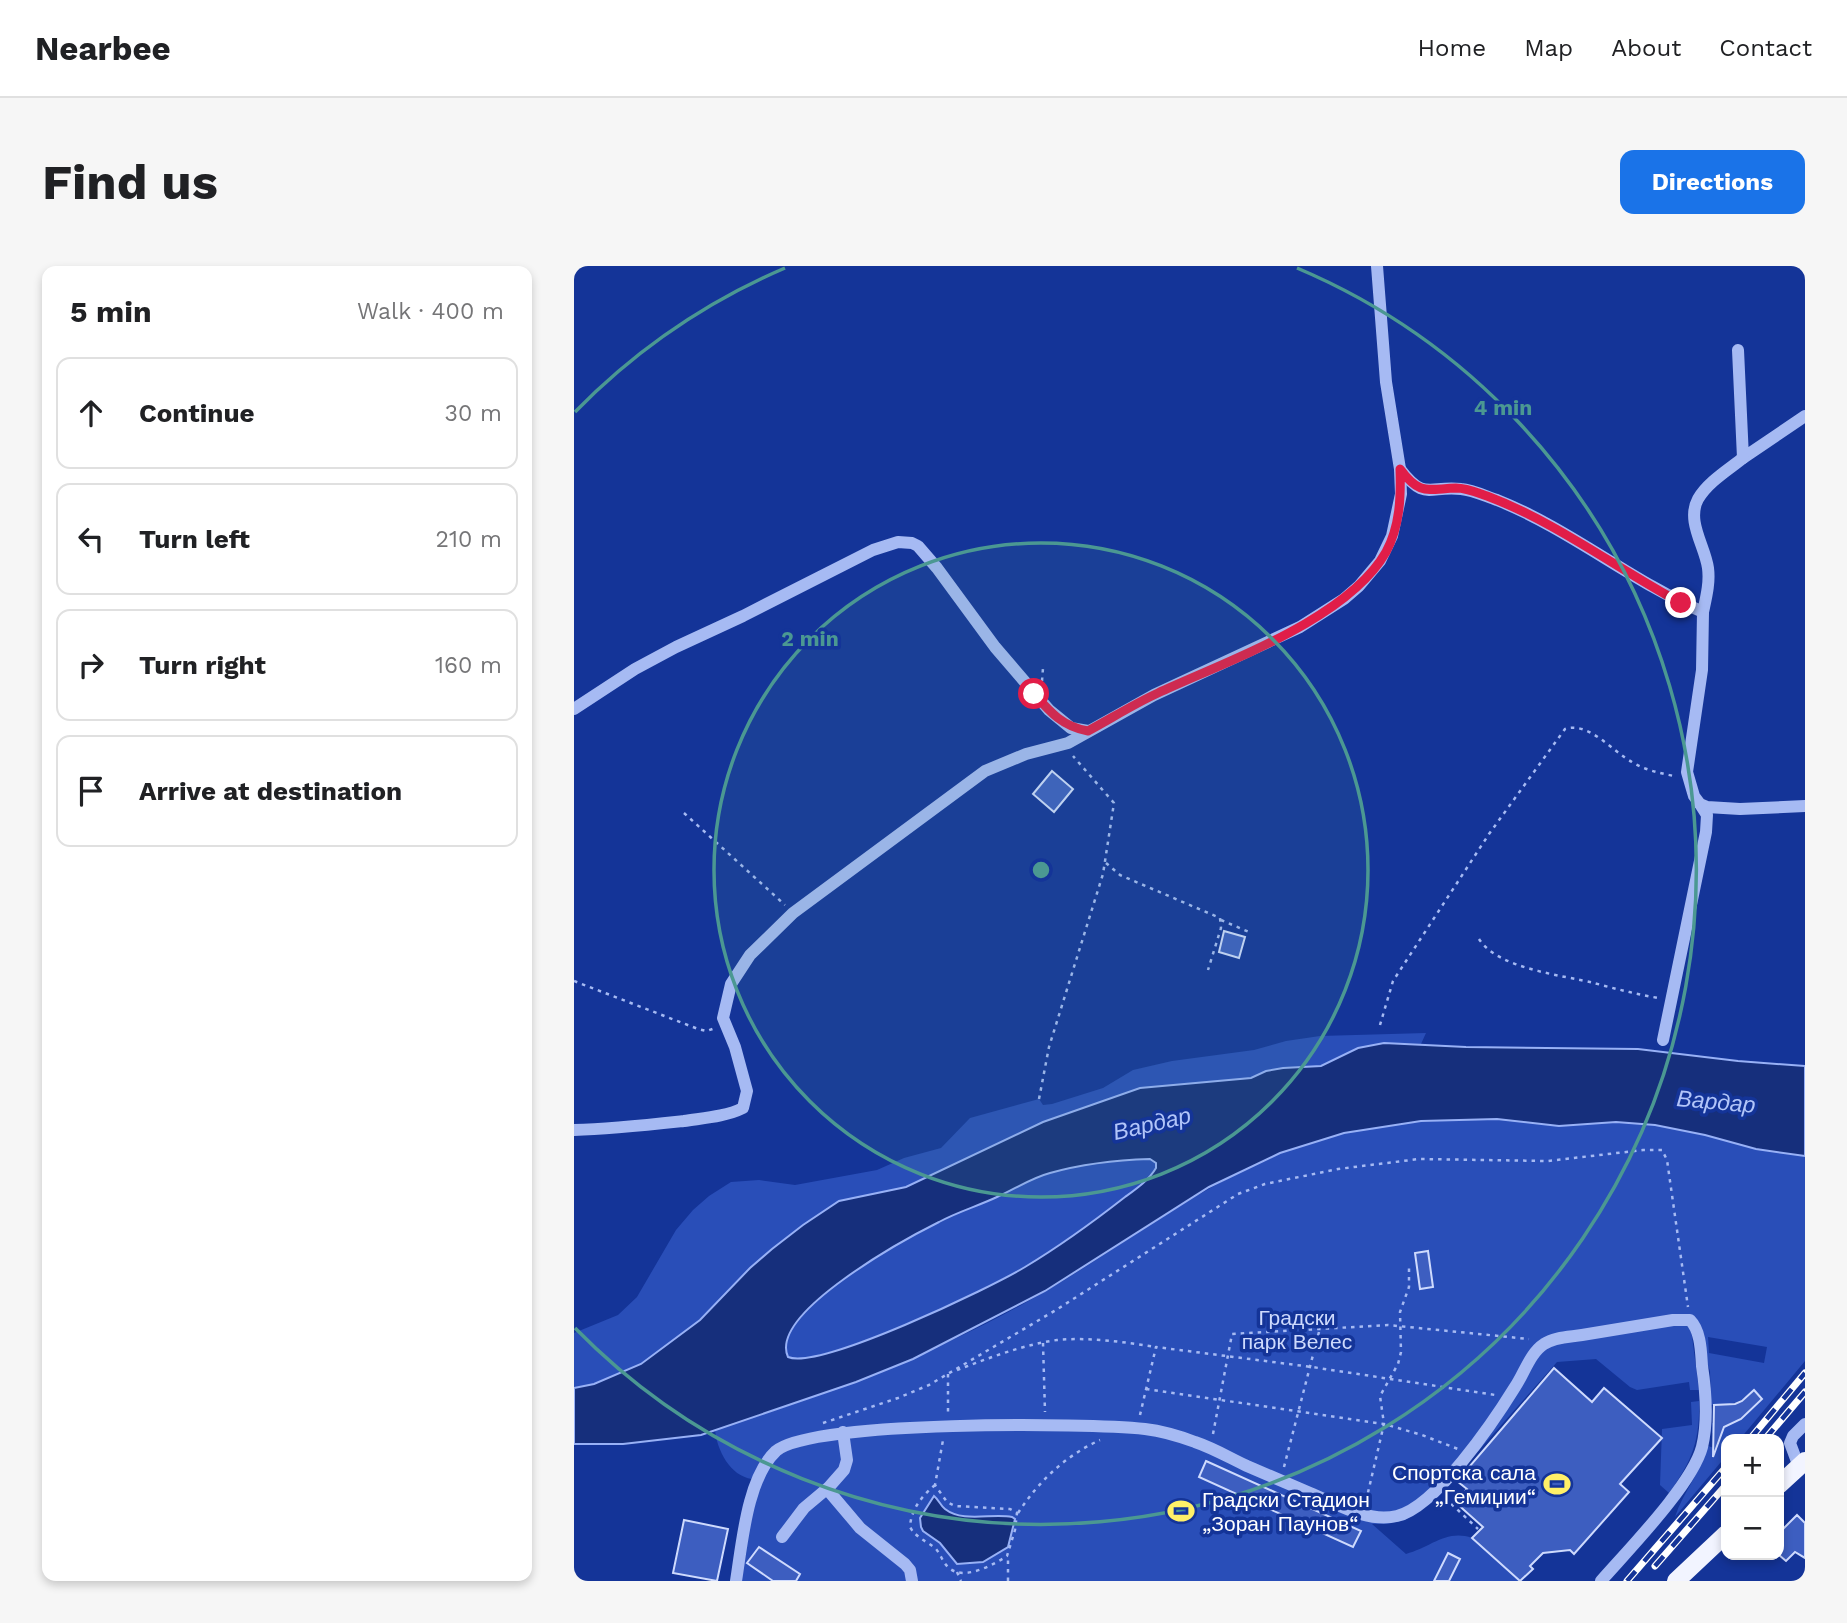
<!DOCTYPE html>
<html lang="en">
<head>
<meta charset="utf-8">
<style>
  body { margin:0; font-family:"Work Sans",sans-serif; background:#f6f6f6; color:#202124 }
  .controls { position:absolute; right:21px; bottom:21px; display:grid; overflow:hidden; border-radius:14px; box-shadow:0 4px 10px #0003 }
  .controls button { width:63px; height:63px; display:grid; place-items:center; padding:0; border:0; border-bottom:2px solid #e0e0e0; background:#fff; color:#202124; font:35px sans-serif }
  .stop { position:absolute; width:21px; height:21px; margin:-16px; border:5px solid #e11d48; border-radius:50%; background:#fff }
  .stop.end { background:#e11d48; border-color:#fff; box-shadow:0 2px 7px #0008 }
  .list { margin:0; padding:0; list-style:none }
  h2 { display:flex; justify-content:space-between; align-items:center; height:91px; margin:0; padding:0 28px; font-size:30px }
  h2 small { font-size:23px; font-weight:400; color:#757577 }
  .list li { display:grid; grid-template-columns:46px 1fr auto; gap:21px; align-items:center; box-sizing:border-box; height:112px; margin:0 14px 14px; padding:0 14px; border:2px solid #e0e0e0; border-radius:14px }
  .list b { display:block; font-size:26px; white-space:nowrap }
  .list em { font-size:23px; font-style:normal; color:#757577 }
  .icon { flex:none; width:38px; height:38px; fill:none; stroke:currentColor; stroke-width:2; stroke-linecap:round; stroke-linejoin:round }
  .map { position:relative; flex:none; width:1231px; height:1315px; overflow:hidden; border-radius:14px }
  header { display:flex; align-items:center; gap:42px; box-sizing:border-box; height:98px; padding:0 35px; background:#fff; border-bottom:2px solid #e0e0e0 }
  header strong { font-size:33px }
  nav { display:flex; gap:38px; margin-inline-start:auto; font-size:24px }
  .intro { display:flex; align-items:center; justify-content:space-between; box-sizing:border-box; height:168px; padding:0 42px }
  h1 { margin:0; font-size:49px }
  .button { padding:18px 32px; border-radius:14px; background:#1a73e8; color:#fff; font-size:24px; font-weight:700 }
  main { display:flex; gap:42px; padding:0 42px }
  aside { flex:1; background:#fff; border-radius:14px; box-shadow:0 4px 10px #0003 }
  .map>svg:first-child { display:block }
  .green { fill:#294eb8; fill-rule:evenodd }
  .water { fill:#162f7c; stroke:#98b1f6; stroke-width:2; fill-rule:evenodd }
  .building { fill:#3d5ec0; stroke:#cedafd; stroke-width:2 }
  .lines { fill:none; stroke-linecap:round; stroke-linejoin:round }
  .path { stroke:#a6baf3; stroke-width:2.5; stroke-dasharray:3.5 5; stroke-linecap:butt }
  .minor { stroke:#a6baf3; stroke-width:12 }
  .major { stroke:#f2f4ff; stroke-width:18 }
  .rail-casing { stroke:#fff; stroke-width:7 }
  .rail { stroke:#143498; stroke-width:4.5; stroke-dasharray:13; stroke-linecap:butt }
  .route { stroke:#e11d48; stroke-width:9 }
  .ring { fill:none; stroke:#4b9892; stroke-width:3.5 }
  .labels { text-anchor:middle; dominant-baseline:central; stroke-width:7; stroke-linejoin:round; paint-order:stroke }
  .park-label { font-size:21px; fill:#cedafd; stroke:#143498 }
  .poi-label { font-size:21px; fill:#fff; stroke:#143498; text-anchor:end }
  .water-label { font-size:23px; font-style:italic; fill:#b2c5f9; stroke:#143498 }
  .centre { fill:#4b9892; stroke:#143498; stroke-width:3.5 }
  .ring-label { font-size:21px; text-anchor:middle; font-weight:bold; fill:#4b9892; stroke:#143498; stroke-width:7; stroke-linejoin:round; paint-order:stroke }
</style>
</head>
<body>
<header>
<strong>Nearbee</strong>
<nav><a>Home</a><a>Map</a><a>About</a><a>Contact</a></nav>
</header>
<div class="intro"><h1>Find us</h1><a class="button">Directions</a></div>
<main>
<aside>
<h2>5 min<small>Walk · 400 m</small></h2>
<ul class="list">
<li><svg class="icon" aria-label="ahead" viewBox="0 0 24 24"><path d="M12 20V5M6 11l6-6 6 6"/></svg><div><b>Continue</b></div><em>30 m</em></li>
<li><svg class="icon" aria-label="left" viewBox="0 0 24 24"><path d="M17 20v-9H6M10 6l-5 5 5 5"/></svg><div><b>Turn left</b></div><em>210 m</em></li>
<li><svg class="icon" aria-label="right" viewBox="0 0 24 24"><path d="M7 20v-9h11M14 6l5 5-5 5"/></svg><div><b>Turn right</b></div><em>160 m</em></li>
<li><svg class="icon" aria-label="arrive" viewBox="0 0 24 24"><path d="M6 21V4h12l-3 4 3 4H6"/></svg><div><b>Arrive at destination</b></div></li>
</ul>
</aside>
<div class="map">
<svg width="1231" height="1315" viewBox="0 0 1231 1315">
  <rect width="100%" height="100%" fill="#143498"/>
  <!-- green -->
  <g class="green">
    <path d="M852,767L847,778L810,777L784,782L747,800L692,805L677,812L566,822L332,921L265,935L229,959L176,1002L126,1054L67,1098L20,1118L0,1122V1067L44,1049L63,1031L102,964L119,944L135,930L157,916L185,914L221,919L303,904L330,892L367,882L396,852L465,833L469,839L478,838L529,822L559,804L598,795L680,784L712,775L746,770Z"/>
    <path d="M923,853L985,860L1042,856L1081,859L1131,869L1182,883L1231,890V1095L1166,1173H1152V1190L1101,1251C1109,1226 1127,1206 1134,1180L1143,1183L1147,1171L1138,1167V1157L1162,1155L1180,1124C1164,1139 1158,1138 1137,1139L1136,1105L1116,1055L1125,1124H1116L1115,1116L1063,1124L1056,1121L1022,1093L983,1096L861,1234L831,1254L813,1258H798L832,1288C856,1282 872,1263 898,1272L946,1315H875L886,1294L874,1287L860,1315H162L178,1213C156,1210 143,1184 141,1164C255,1128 368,1086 472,1025C569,968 658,893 770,867C820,855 872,854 923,853ZM1134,1071L1193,1081L1190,1097L1135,1087Z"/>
    <path d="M577,893L582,897L583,902C576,914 562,923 551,931C519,956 486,980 451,1001C415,1022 247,1103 214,1091C194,1047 333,972 365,956C383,946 404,940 424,931C441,923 457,912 477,907C508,898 544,894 577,893Z"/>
    <path d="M1125,1135C1126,1175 1118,1195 1095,1227L1086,1219L1088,1163L1118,1159L1117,1136Z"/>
  </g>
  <!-- water -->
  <g class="water">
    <path d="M810,777L892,781L1064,783L1164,795L1231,800V890L1182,883L1131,869L1081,859L1042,856L985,860L923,853L847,855L770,867L706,887L635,921L471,1025L339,1093L282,1116L127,1169L49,1178H0V1122L20,1118L67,1098L126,1054L176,1002L198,983L229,959L265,935L332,921L469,856L566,822L677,812L692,805L709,802L747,800L784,782ZM576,893L582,897V902C575,914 562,923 551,931C519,956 486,980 451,1001C416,1022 246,1104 214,1091C194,1047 333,972 365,956C383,946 404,940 423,931C441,923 457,912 476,907C508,898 544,894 576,893Z"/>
    <path d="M360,1230C365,1234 366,1239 371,1243C389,1257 418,1247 438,1251L441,1253L434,1281L409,1296L383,1298L366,1277L349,1265L347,1261L346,1252Z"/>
  </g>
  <!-- building -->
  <g class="building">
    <path d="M478,505L499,523L480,546L459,528Z"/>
    <path d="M650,665L671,671L665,692L645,686Z"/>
    <path d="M854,985L859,1021L846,1023L841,987Z"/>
    <path d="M980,1102L1018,1136L1030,1122L1088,1172L1046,1218L1055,1226L1000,1288L996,1284L969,1287L956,1300L959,1303L946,1315L898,1272L909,1261L881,1236L893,1223L883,1215Z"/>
    <path d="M1180,1124L1188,1133L1167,1153L1150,1161L1139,1191L1140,1139L1161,1138L1168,1135Z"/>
    <path d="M632,1195L787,1265L779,1281L625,1211Z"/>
    <path d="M1223,1249L1231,1257V1292L1221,1286L1212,1295L1205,1289V1267Z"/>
    <path d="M110,1254L154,1263L143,1315L99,1307Z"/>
    <path d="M185,1281L226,1308L222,1315H199L173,1297Z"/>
    <path d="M874,1287L886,1293L875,1315H860Z"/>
  </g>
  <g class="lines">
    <!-- path -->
    <g class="path">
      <path d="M468,415L469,402"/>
      <path d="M110,547L211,639"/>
      <path d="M532,597L546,609L646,652L647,662L634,704"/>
      <path d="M647,654L675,666"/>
      <path d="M905,673C924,703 988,709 1020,717C1042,723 1062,728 1084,732"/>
      <path d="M0,715L124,763L133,765L141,762"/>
      <path d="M806,759L819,715L915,568L991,463C1015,455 1039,486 1058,496C1071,504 1085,507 1100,510"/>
      <path d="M465,833L475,781L529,608L540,537L499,490"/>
      <path d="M469,1077L471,1146"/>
      <path d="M383,1104C415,1092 448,1079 483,1074C515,1071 550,1076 582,1081"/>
      <path d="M374,1108V1147"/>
      <path d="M572,1123L810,1158L848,1169L884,1183"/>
      <path d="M566,1149L582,1081L738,1101L921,1129"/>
      <path d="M249,1157L324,1132L355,1119L482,1044L664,928L691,918L764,903L845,893L974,895L1069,884H1088L1093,894L1114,1041"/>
      <path d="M639,1168L658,1068L814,1059L955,1073"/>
      <path d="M710,1201L746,1062"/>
      <path d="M361,1219C348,1230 337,1243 336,1261C342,1272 353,1275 362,1283C367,1289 369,1297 375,1302C390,1315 419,1299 433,1290L441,1264L443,1247L436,1243L381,1240L373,1236L361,1219L369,1174"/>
      <path d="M871,1232L904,1263"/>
      <path d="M792,1235L810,1158L806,1130L824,1098L827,1086L826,1046L835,1021V1000"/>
      <path d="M444,1247C465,1215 491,1190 526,1174"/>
      <path d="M383,1306L387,1315"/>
      <path d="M434,1315V1290"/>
    </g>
    <!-- minor -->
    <g class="minor">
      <path d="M1164,84L1169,192L1231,150"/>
      <path d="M826,203C851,236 856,219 887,223C899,224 911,230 923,234C996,263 1057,315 1129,346C1132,332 1136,317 1134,302C1131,280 1112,255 1124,233C1134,216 1154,204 1169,192"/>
      <path d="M1129,346L1128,404L1113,506L1120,530L1126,538L1133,541L1166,543L1231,540"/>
      <path d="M0,443L61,403L102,381L169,350L299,284L324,276L338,277L344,280L363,302L421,381L475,444L497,462L514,465"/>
      <path d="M1089,774L1132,566L1133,549L1126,538"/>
      <path d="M0,864C37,863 73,859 110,855C129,852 151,851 169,842L173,825L161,781L149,752L157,718L176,689L219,647L411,505L452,488L494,477L580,429L726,361L770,333L785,320L806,295L818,270L827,228L826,203L812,116L803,0"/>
      <path d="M1225,1201L1216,1177L1219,1170L1231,1158"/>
      <path d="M253,1223L286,1262L331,1298L336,1304L338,1315"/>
      <path d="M208,1271L230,1242L255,1221L270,1204L273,1194L269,1166"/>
      <path d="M162,1315C168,1278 173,1212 202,1185C238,1154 514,1157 571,1163C588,1165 605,1170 621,1176C639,1182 656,1192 673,1200C694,1209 715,1218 736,1227C763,1238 793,1257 823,1250C862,1241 920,1155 941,1121C950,1108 956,1087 970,1078C980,1071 996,1071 1008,1069C1039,1064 1069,1059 1099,1054H1116C1127,1065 1127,1086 1128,1100C1132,1126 1134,1156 1128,1181C1118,1219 1054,1284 1027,1315"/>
    </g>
    <!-- major -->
    <g class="major">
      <path d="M1205,1219L1231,1195"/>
      <path d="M1102,1315L1152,1268"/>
    </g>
    <!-- rail casing -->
    <g class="rail-casing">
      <g id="rail">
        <path d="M1176,1173L1231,1107"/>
        <path d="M1191,1173L1231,1126"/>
        <path d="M1081,1300L1152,1219"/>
        <path d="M1053,1315L1152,1201"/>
      </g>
    </g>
    <!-- rail -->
    <use href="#rail" class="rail"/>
  </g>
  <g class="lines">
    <!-- route -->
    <path class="route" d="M460,428C476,446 489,461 514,465C538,452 560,438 584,427C653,395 774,353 812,286C826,260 827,231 826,203C846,230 853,223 882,222C893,222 904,227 913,230C982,256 1042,302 1107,337"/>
  </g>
  <!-- distance rings -->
  <circle cx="467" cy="604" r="327" fill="#4b9892" fill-opacity=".12"/>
  <g class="ring">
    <circle cx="467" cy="604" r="327"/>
    <path d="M1 146A654 654 0 0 1 211 2M723 2A654 654 0 1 1 1 1062"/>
  </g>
  <!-- icons -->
  <defs>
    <g id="stadium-bare" transform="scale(2.1)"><path d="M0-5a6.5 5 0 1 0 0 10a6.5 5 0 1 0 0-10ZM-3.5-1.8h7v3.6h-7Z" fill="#fff068" stroke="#143498" stroke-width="2.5" paint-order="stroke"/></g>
  </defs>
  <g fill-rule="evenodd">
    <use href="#stadium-bare" x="983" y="1218"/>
    <use href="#stadium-bare" x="607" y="1245"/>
  </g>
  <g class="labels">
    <!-- park labels -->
    <g class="park-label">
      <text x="723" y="1051">Градски<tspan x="723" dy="24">парк Велес</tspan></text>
    </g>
    <!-- poi labels -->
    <g class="poi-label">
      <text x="962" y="1206">Спортска сала<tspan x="962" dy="24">„Гемиџии“</tspan></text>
      <text x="628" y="1233" text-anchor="start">Градски Стадион<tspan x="628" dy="24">„Зоран Паунов“</tspan></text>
    </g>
    <!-- water labels -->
    <g class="water-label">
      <text transform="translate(1142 836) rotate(5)">Вардар</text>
      <text transform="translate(578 858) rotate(-13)">Вардар</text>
    </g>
  </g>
  <circle cx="467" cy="604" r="10" class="centre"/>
  <g class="ring-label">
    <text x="929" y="149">4 min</text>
    <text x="236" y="380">2 min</text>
  </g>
</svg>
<div class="controls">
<button>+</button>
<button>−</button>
</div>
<div class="stop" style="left:460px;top:428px"></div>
<div class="stop end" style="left:1107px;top:337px"></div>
</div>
</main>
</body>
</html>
